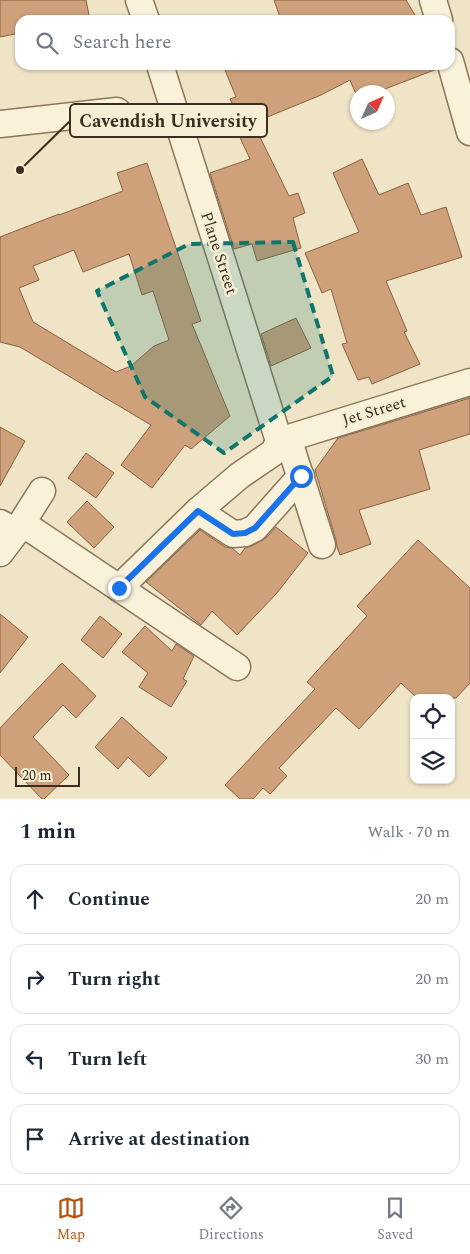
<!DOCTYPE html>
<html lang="en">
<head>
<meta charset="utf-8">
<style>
  body { margin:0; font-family:Spectral,serif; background:#f6f6f7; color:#1f2937 }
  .controls { position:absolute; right:15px; bottom:15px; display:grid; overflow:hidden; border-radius:10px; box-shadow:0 1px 4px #0004 }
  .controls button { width:45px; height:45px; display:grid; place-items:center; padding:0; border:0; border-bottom:1px solid #e0e1e3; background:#fff; color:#1f2937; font:25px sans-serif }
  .compass { position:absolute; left:350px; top:85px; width:45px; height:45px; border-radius:50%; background:#fff; box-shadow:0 1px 4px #0004; rotate:45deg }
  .scale { position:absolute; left:15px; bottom:12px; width:65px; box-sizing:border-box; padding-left:5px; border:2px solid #3b2e1f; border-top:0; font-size:14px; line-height:18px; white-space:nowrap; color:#3b2e1f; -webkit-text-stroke:4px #f6eed5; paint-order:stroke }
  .stop { position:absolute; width:15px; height:15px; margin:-11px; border:4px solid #1a73e8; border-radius:50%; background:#fff }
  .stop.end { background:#1a73e8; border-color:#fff; box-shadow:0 1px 5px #0008 }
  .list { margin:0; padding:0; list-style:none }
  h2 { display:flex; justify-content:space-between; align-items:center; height:65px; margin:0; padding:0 20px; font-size:21px }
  h2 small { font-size:16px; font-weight:400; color:#747a83 }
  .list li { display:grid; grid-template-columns:32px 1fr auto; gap:15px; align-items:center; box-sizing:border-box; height:70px; margin:0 10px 10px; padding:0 10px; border:1px solid #e0e1e3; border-radius:15px }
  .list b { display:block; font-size:19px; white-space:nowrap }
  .list em { font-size:16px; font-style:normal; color:#747a83 }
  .icon { flex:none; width:28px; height:28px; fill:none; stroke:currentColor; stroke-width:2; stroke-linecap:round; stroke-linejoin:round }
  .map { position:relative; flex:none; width:470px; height:799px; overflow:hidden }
  .search { position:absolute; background:#fff; box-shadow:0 1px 4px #0004; left:15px; right:15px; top:15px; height:55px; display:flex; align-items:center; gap:12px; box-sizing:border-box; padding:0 18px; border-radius:15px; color:#747a83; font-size:19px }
  .sheet { height:385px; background:#fff }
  nav { display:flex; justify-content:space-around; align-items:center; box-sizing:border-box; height:70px; border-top:1px solid #e0e1e3; background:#fff; font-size:14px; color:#747a83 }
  nav a { display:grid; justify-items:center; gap:2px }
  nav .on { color:#b45309 }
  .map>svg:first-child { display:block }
  .building { fill:#cea17b; stroke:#8b6140; fill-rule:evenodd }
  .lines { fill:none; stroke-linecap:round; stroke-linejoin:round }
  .minor-casing { stroke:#8b765b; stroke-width:29 }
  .minor { stroke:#f9f1d9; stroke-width:26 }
  .route { stroke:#1a73e8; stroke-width:6 }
  .marked { fill:#0f766e; fill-opacity:0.2; stroke:#0f766e; stroke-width:4; stroke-dasharray:10 6; stroke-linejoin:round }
  .labels { text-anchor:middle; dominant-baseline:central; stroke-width:5; stroke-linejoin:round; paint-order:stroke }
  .street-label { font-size:16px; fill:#3b2e1f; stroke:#f6eed5 }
  .leader { fill:none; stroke:#3b2e1f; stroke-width:2 }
  .callout-dot { fill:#3b2e1f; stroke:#f6eed5; stroke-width:2 }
  .callout { fill:#f6eed5; stroke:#3b2e1f; stroke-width:2 }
  .callout-label { font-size:18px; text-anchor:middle; font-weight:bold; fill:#3b2e1f }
</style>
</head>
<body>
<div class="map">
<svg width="470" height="799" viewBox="0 0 470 799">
  <rect width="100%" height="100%" fill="#efe4c6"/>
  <!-- building -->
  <g class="building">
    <path d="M0,0H86L90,20H20V33L0,37Z"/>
    <path d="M274,0H406L418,20H281Z"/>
    <path d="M223,65H436L437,69L377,92H355L350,80L321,95L265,118V120L254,125L289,196L298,193L305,213L293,218L301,248L257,261L252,244L234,249L210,173L250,159L236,129L197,133L190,109L233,105L230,99L236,97Z"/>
    <path d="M362,159L379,195L408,183L421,215L446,207L462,257L386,281L407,331L404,332L420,364L372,384L369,377L358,380L342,344L347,343L331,289L322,293L305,253L359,232L333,173Z"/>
    <path d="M147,163L201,321L192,324L230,416L191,449L185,445L152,488L121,465L151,425L20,347L0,342V237L59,214V215L123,191L117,173ZM74,250L83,272L129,254L142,295L153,291L169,340L154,346L131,366L116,372L33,322L19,288L39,280L33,266Z"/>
    <path d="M296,318L311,348L271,366L261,334Z"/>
    <path d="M470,398V434L419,450L430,489L359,510L371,544L340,555L337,547L336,540L315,470L338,438Z"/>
    <path d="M0,427L25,441L0,486Z"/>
    <path d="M86,453L114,473L96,498L68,478Z"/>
    <path d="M87,501L114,527L94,548L67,522Z"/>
    <path d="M276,527L308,553L277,593L237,635L212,611L201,625L146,582L200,530L225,547L232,548L240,555L245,548L252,546L266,538Z"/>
    <path d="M418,540L470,588V683L456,698H417L401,683L359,729L336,708L279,768L287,776L270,794L263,788L253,799H240L225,785L315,689L307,682L367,616L357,606Z"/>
    <path d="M0,614L28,637L0,673Z"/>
    <path d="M100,616L122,634L103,658L81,640Z"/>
    <path d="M145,626L172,651L176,644L194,656L183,679L187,681L171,707L139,687L148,673L122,652Z"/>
    <path d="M62,663L96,696L76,718L63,705L33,737L69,775L44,799H42L0,755V728Z"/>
    <path d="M122,717L167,758L149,777L128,757L118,769L95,747Z"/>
  </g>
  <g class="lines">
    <!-- minor casing -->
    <g class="minor-casing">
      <g id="minor">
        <path d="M139,0L146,20"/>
        <path d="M433,0L439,20"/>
        <path d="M450,61L470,132"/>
        <path d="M160,65L279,441"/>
        <path d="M0,124L117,111"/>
        <path d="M288,438L322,545"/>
        <path d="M279,441L470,382"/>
        <path d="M198,511L233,534L245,533L255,528L301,476"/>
        <path d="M0,523L16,532L42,491"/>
        <path d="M22,523L119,588L198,511L239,476L274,452L279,441"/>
        <path d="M0,553L16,532"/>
        <path d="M119,588L237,667"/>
      </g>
    </g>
    <!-- minor -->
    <use href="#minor" class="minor"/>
  </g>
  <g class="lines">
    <!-- route -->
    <path class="route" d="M119,588L198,511L233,534L245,533L255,528L301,476"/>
  </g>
  <!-- marked area -->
  <path class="marked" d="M293,242L333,376L224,453L145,397L97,291L189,244Z"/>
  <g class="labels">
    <!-- street labels -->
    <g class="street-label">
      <text transform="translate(219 253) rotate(72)">Plane Street</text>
      <text transform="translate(374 411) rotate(-17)">Jet Street</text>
    </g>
  </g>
  <!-- callouts -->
  <path class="leader" d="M20 170L70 121"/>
  <circle class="callout-dot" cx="20" cy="170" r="5"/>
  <rect class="callout" x="70" y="104" width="197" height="33" rx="5"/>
  <g class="callout-label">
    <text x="168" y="127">Cavendish University</text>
  </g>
</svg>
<div class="controls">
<button><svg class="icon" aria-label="locate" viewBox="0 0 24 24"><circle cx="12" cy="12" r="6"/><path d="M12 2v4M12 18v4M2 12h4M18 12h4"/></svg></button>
<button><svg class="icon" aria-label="layers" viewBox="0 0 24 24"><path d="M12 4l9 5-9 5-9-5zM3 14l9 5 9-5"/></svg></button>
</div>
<svg class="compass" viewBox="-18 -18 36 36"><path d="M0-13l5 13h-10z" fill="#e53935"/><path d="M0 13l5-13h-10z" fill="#747a83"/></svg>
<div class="scale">20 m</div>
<div class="stop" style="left:301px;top:476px"></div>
<div class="stop end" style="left:119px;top:588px"></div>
<div class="search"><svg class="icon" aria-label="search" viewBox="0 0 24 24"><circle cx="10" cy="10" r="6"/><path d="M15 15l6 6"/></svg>Search here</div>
</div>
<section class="sheet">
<h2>1 min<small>Walk · 70 m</small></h2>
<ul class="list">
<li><svg class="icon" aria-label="ahead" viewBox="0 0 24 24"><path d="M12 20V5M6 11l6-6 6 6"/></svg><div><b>Continue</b></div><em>20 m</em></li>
<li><svg class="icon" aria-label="right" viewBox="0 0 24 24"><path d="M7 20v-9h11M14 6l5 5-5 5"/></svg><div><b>Turn right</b></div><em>20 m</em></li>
<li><svg class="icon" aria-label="left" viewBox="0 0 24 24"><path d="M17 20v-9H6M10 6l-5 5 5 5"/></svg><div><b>Turn left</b></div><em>30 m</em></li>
<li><svg class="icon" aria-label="arrive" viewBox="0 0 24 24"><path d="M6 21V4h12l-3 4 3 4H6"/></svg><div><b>Arrive at destination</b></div></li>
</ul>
</section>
<nav>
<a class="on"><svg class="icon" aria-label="map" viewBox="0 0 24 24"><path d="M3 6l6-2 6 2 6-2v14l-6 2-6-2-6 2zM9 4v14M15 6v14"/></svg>Map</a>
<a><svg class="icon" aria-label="directions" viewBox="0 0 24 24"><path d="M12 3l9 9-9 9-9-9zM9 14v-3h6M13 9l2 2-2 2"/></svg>Directions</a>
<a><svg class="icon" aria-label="saved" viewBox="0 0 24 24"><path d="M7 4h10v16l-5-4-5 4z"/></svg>Saved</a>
</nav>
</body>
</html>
